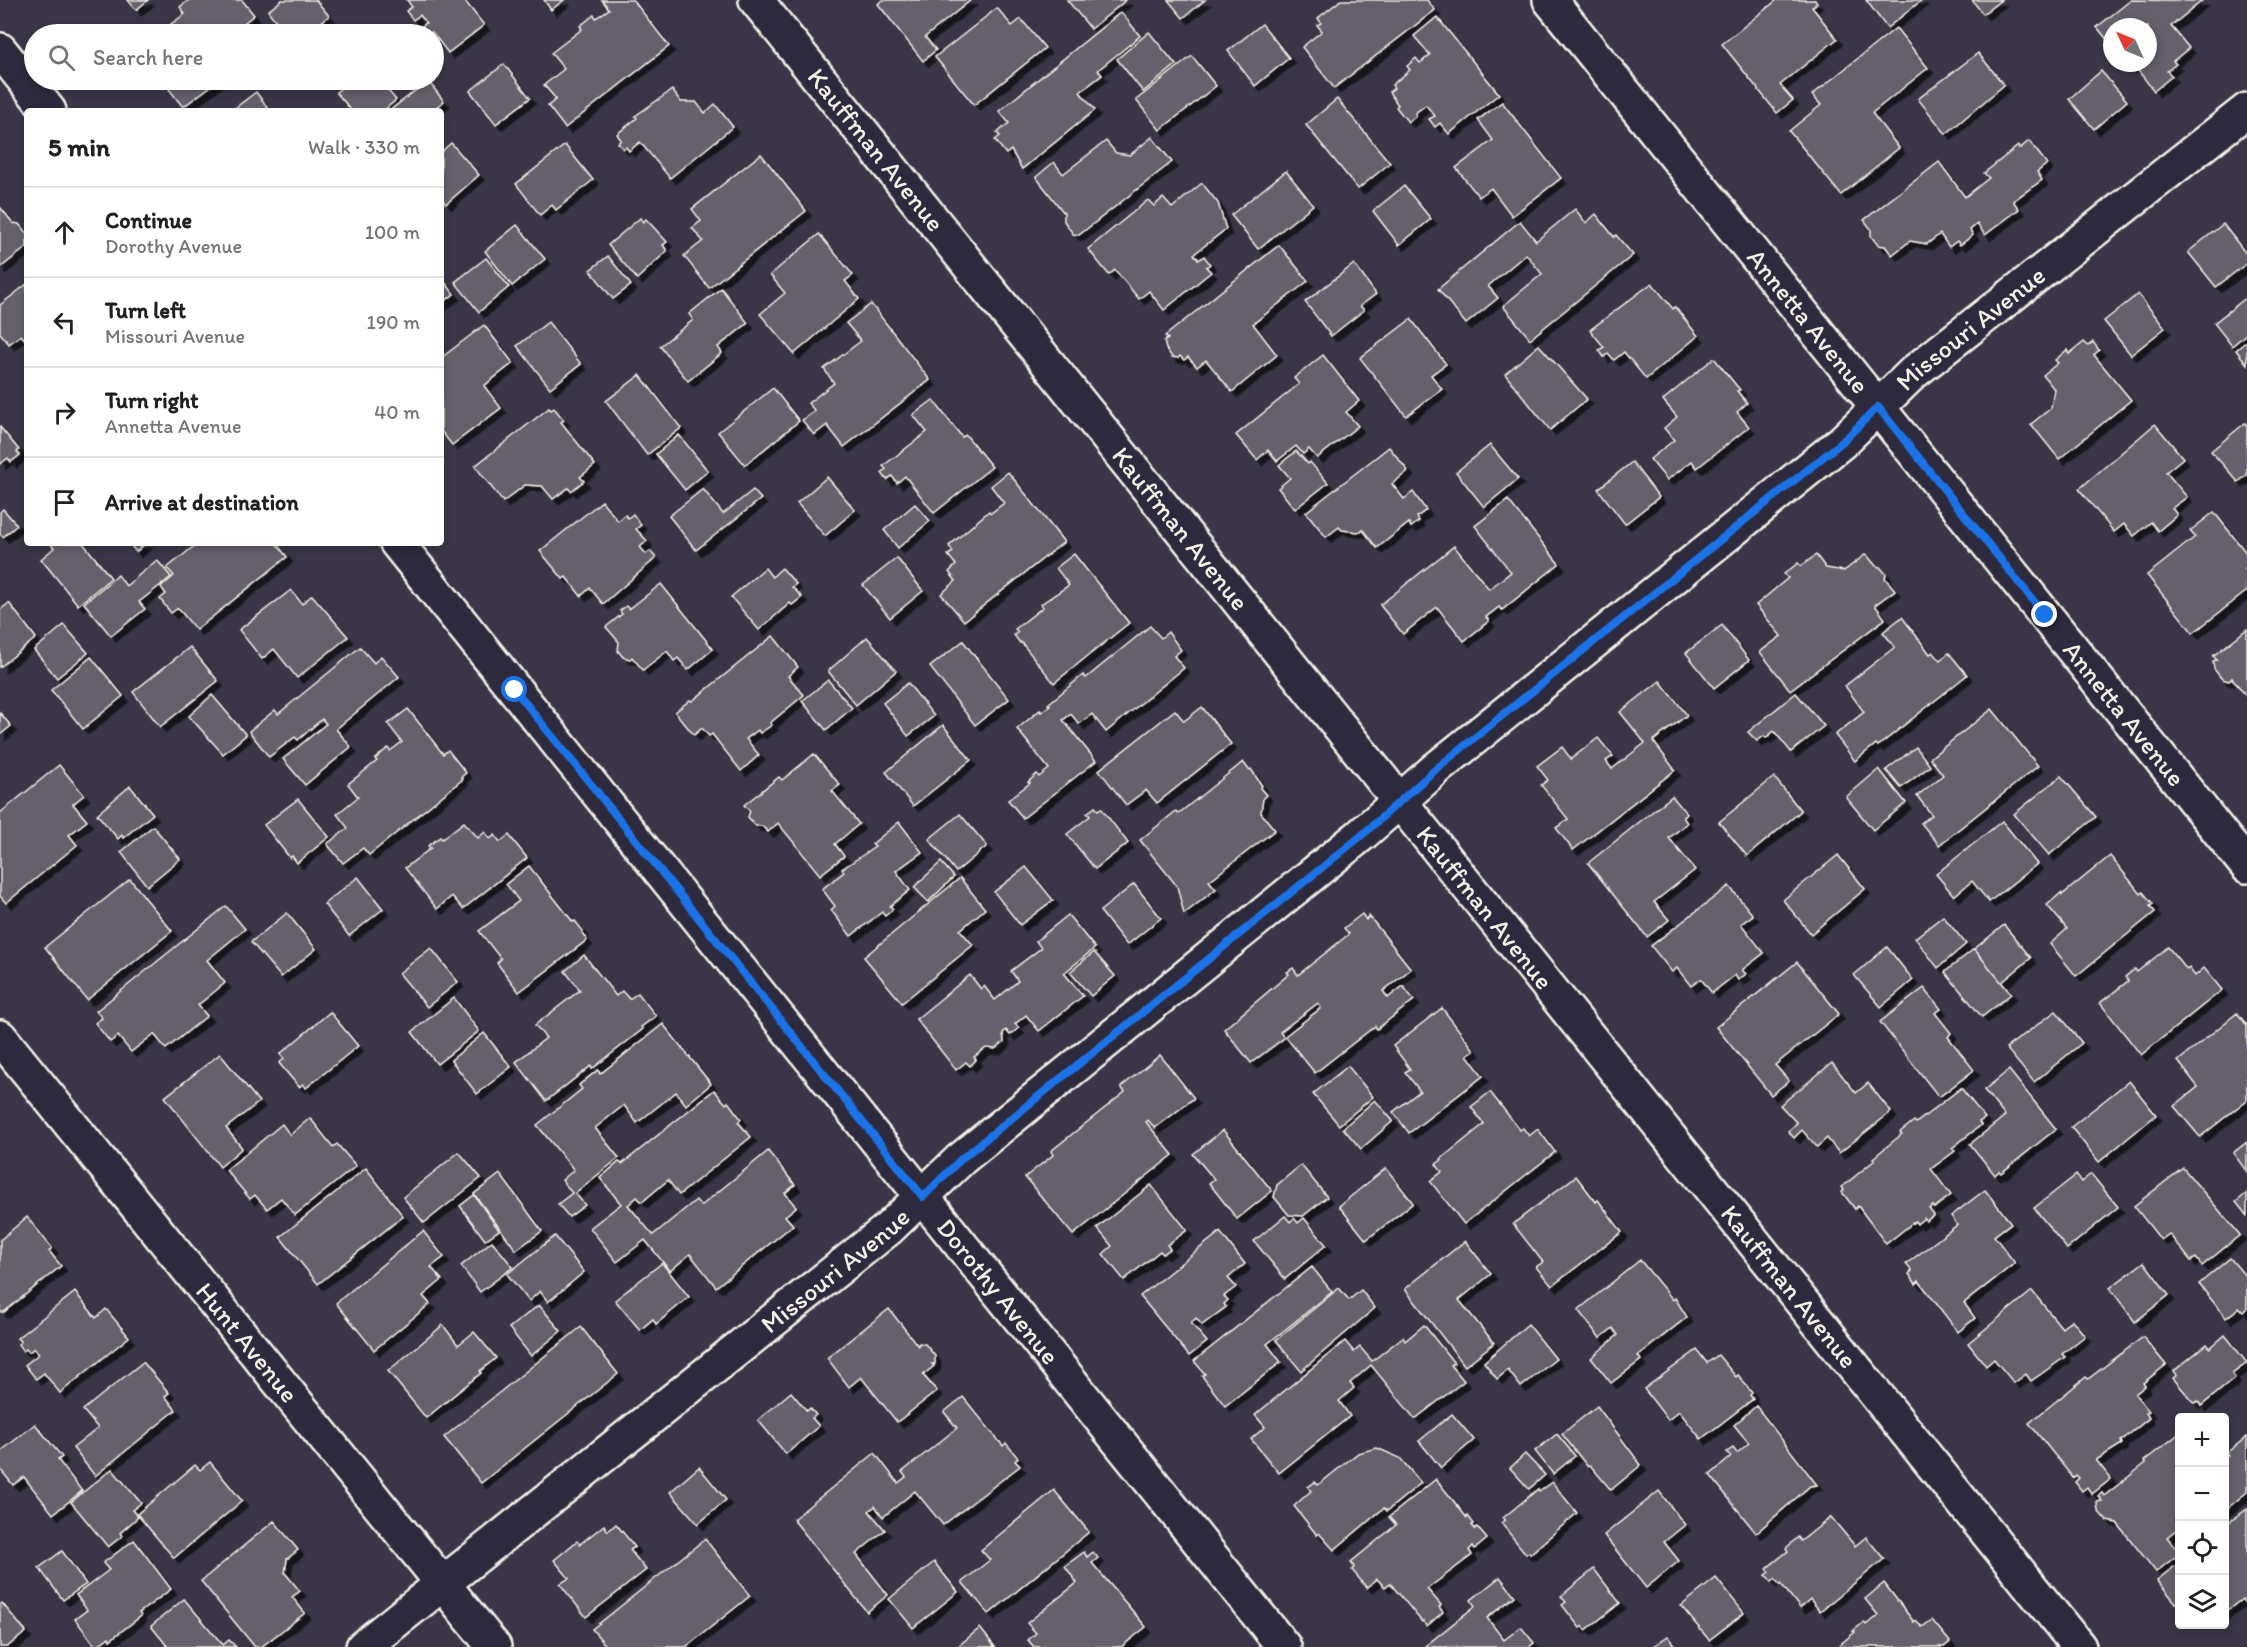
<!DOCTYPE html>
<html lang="en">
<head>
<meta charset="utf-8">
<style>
  body { margin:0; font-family:Itim,sans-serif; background:#f2f2f2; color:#202124 }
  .controls { position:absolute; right:18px; bottom:18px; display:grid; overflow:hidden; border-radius:6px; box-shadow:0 3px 9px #0003 }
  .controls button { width:54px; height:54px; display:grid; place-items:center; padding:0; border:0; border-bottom:2px solid #e0e0e0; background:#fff; color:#202124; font:30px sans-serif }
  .compass { position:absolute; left:2103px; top:18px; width:54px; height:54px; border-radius:50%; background:#fff; box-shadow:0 3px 9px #0003; rotate:314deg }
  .stop { position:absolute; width:18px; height:18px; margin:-14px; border:4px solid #1a73e8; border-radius:50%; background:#fff }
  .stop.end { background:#1a73e8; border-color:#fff; box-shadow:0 2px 6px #0008 }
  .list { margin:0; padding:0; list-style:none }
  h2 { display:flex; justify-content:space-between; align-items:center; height:78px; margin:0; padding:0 24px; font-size:26px }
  h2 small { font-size:20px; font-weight:400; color:#757577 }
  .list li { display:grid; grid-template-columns:39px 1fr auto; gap:18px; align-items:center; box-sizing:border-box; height:90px; padding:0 24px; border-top:2px solid #e0e0e0 }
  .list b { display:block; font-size:22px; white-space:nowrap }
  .list p { margin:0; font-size:20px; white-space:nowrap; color:#757577 }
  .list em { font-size:20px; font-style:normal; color:#757577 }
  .icon { flex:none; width:33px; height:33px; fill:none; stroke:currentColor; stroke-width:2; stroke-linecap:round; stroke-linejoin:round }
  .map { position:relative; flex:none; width:2247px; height:1647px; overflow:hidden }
  .search { position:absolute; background:#fff; box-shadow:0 3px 9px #0003; left:24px; top:24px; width:420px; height:66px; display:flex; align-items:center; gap:15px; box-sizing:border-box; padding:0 21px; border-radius:33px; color:#757577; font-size:22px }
  .panel { position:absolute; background:#fff; box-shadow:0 3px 9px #0003; left:24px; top:108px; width:420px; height:438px; border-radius:6px }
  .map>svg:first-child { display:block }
  .building { fill:#65616c; stroke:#f4f1e8; stroke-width:1.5; filter:url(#shadow) }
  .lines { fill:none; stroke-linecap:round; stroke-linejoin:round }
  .minor-casing { stroke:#f4f1e8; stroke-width:38 }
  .minor { stroke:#2f2a3d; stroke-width:33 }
  .route { stroke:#1a73e8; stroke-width:8 }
  .labels { text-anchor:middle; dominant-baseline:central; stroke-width:6; stroke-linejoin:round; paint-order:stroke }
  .street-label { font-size:26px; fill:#f4f1e8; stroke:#2f2a3d }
</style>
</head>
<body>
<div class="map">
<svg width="2247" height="1647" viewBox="0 0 2247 1647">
  <defs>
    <filter id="shadow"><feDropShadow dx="5.5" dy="5.5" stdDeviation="0" flood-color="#0009"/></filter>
  </defs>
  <rect width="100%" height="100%" fill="#3b3647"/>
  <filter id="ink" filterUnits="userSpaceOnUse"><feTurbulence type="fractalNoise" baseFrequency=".0167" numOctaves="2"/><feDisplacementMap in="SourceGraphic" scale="12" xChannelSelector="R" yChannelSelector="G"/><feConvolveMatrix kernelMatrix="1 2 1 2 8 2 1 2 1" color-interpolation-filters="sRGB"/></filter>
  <g filter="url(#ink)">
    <!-- building -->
    <g class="building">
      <path d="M128,0H148L136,10Z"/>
      <path d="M189,0H242L254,15L230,34H157L185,14L180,7Z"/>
      <path d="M282,0H316L329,16L306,34H286L268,11Z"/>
      <path d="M407,0H464L484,25L448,53L432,32L427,34L421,27L426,23L420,15L413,20L406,11L412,7Z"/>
      <path d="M544,0H564L551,10Z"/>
      <path d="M602,0H633L669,46L565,128L548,106L556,99L544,85L564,69L551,53L582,29L580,26L594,15L596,18L609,9Z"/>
      <path d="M882,0H971L925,37L936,50L923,61L878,4Z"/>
      <path d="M1067,0H1126L1091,29Z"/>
      <path d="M1168,0H1205L1183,18Z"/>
      <path d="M1341,0H1427L1435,10L1334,88L1302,47L1322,31L1317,25L1321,23L1318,18Z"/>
      <path d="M1777,0H1815L1817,3L1812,7L1837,39L1780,85L1793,100L1777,113L1722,44Z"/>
      <path d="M1866,0H1922L1887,28Z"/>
      <path d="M1972,0H2001L1983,14Z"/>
      <path d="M2131,0L2202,1L2171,26L2189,48L2173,61L2176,64L2167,71L2172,76L2154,91L2133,64L2130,68L2126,63H2148V27H2112V40L2109,42L2097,27Z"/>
      <path d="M997,8L1012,26L1021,19L1045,48L974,105L935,57Z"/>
      <path d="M1121,12L1140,36L1098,70L1102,75L1080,92L1095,110L1022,169L1011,150L1006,154L995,140L1000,136L997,133L1009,123L999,111Z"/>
      <path d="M1437,17L1499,94L1449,134L1440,123L1435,127L1429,119L1435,116L1426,105L1415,113L1416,116L1408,122L1396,107L1398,105L1389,92L1394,88L1392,85L1410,70L1407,66L1416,58L1420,63L1430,55L1414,36Z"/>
      <path d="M1262,24L1289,58L1255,86L1228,51Z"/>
      <path d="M1896,28L1928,68L1872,113L1899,148L1841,195L1789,131L1821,105L1812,95Z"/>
      <path d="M1149,32L1176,65L1143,92L1117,59Z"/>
      <path d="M1978,53L2004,85L1946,134L1918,99Z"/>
      <path d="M1192,56L1216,86L1160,130L1136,100Z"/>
      <path d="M504,64L530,98L496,124L470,91Z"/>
      <path d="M2101,71L2127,101L2094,129L2069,99Z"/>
      <path d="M162,80H219L183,107Z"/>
      <path d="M352,80H379L396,100L383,111H352L336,92Z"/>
      <path d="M428,81L444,101L431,111H389Z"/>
      <path d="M672,90L681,102H696L705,113L715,104L733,127L670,178L640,142L629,151L626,147L623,149L618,143L621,140L617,134L637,118L635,116Z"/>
      <path d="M256,92L270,111H231Z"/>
      <path d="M1337,99L1390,163L1358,189L1306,125Z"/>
      <path d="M1502,102L1561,178L1512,216L1491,188L1479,197L1456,168L1493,140L1478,120Z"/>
      <path d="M1152,137L1172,162L1079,235L1073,234L1064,221V213L1036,177L1054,162L1063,174L1106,141L1116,153L1130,155Z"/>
      <path d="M2029,141L2047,164L2037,172L2042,180L2013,201L2019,209L1985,235L1977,224L1970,230L1973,235L1960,245L1957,241L1949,247L1940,234L1927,244L1910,241L1892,255L1885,246L1878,245L1871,236V229L1864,220L1939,162L1965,197L1989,178L1984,173L2018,146L2019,149Z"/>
      <path d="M451,143L479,175L446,204L441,198V152Z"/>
      <path d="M565,145L593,180L556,210L552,205L540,215L516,184Z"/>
      <path d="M761,154L806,211L709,288L684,256L703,241L692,228L701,221L692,209Z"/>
      <path d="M1286,171L1313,205L1258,249L1231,215Z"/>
      <path d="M1202,183L1218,203L1226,229L1194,254L1199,260L1204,256L1210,264L1206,267L1211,272L1164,310L1149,291L1139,299L1115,270L1109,275L1088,249L1148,200L1154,206L1163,198L1172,208Z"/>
      <path d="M1404,186L1431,219L1399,245L1373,211Z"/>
      <path d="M0,207L13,223L19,224L27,234V247L0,268Z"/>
      <path d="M1575,209L1586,223L1596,214L1614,237L1616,235L1633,255L1530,339L1503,306L1542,274L1526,254L1488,286L1498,298L1466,324L1438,289L1520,221L1536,241Z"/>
      <path d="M640,218L643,222L646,219L667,242L663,245L667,251L637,279L608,245Z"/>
      <path d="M2223,224L2247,255V263L2216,287L2188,252Z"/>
      <path d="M517,225L545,259L512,286L485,251Z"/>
      <path d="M819,234L853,275L845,281L859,299L794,354L760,314L785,293L770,275Z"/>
      <path d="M1279,245L1308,281L1253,324L1277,355L1232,392L1206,360L1197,367L1188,357L1184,360L1180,356L1178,358L1172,357L1166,349L1164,341L1168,339L1165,336Z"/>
      <path d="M608,256L631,285L613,299L590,270Z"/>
      <path d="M486,258L509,287L479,312L455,282Z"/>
      <path d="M1354,264L1376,294L1360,306L1364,310L1331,336L1305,302Z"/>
      <path d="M441,277L454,294L441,304Z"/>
      <path d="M1652,283L1673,309L1675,307L1698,336L1646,379L1624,352L1614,360L1608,353L1604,357L1599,350L1604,347L1590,330Z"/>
      <path d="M27,284V342L21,335L9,344L0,333V305Z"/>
      <path d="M721,288L748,323L718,347L722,353L688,381L660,346L693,320L689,314Z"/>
      <path d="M2138,294L2165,328L2131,355L2104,321Z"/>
      <path d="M2247,297V333L2232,346L2214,323Z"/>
      <path d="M871,304L930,380L844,447L827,425L814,435L802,420L815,411L808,403L834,383L824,369L861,341L846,323Z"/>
      <path d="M1411,319L1446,364L1431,375L1442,389L1406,416L1360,358Z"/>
      <path d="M548,322L581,364L550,388L517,346Z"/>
      <path d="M484,325L513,363L484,386L501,408L452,445L441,431V358Z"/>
      <path d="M2247,341V364L2236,350Z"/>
      <path d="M2084,342L2088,346L2093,342L2099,350L2094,355L2131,400L2059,459L2031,424L2051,408L2054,389L2043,375L2058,363L2055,360L2067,350L2069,354Z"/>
      <path d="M1539,345L1587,399L1550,430L1505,374Z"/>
      <path d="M1323,355L1359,401L1346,412L1358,426L1317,458L1309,449L1303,454L1296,446L1277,461L1268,450L1257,460L1236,435L1299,384L1294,378Z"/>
      <path d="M1714,358L1740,390L1737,391L1747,403L1737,412L1749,427L1697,468L1692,461L1667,480L1650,459L1674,440L1664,428L1677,417L1663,400Z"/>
      <path d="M640,375L681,428L647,455L606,401Z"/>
      <path d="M773,388L799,421L745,465L718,432Z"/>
      <path d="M933,400L962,437L966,435L992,467L934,513L905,476L897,483L892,476L887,480L882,473L886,469L883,466L927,432L913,415Z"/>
      <path d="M549,408L551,410L554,408L564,420L561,422L595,465L580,477L584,481L571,491L568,488L553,499L542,486L525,485L503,502L475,466Z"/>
      <path d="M2245,423L2247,426V475L2238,482L2211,451Z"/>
      <path d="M2155,424L2183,458L2166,472L2187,497L2172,508L2177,515L2158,531L2151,522L2134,536L2124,524L2114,532L2079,489Z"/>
      <path d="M0,427L19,450L17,452L20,455L11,462L8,458L0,464Z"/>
      <path d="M679,435L708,471L685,490L656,454Z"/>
      <path d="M1490,445L1518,479L1484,507L1456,472Z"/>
      <path d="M1389,447L1408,471L1392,484L1404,499L1413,492L1426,510L1417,517L1419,521L1411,527L1409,523L1377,548L1363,530L1359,532L1342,530L1339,527L1326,537L1306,512Z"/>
      <path d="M1296,451L1308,464L1310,462L1328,483L1295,509L1278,488L1290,478L1279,465Z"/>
      <path d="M1632,462L1659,497L1625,524L1598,489Z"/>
      <path d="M1008,472L1064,542L964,621L941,594L956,581L949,572L956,565L948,555L953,552L949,546L989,511L991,513L1004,503L991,486Z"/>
      <path d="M827,477L855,510L825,536L797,503Z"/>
      <path d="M703,489L723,514L753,490L761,499L696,550L669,516Z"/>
      <path d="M1508,500L1559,564L1502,610L1499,607L1486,617L1489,621L1464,641L1437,607L1403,634L1380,605L1454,546L1489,589L1511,572L1475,526Z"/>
      <path d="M602,501L618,521L625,515L628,518L633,514L641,525L636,529L647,541L640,547L646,554L650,551L656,558L603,604L590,588L581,596L566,577L563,579L540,551Z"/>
      <path d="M915,504L930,521L898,548L884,530Z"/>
      <path d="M3,509L17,525L3,537L0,534V512Z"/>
      <path d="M2214,512L2247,554V567L2245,569L2247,572V591L2193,633L2147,575L2195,537L2190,531Z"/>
      <path d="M50,543H83L111,578L78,605L41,559L54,548Z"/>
      <path d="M129,543H146L136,552Z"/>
      <path d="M198,543H276L287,557L196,630L178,608L171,613L160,599L166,594L161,587L174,576L167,568Z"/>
      <path d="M1074,554L1129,623L1054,683L1021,642L1020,643L1014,635L1018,632L1015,629L1043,607L1041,604L1069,585L1056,568Z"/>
      <path d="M1866,554L1876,566L1880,567L1886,574L1885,578L1895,590L1875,605L1885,619L1790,690L1760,652L1781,636L1756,605L1788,578L1784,574L1798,563L1801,566L1816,555L1826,568L1844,571Z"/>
      <path d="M897,558L923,591L890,618L863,585Z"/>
      <path d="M157,560L171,577L139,602L145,609L111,636L84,603L118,575L126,586Z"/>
      <path d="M765,568L772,577L782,568L796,584L792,587L802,597L792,605L790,603L759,630L731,597Z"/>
      <path d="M661,584L713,649L688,670L678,658L674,661L667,651L643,670L632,657L630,659L623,657L618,651L619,642L606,627L622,614L620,611L626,606L629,609Z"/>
      <path d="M291,590L302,604L312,595L348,637L297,678L274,649L262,659L239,630Z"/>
      <path d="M9,603L36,638L0,667V610Z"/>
      <path d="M1902,617L1930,654L1933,652L1940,660L1949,653L1967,675L1878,746L1876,744L1855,761L1835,735L1864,712L1845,686L1895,647L1883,632Z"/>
      <path d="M64,625L88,653L57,678L34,650Z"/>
      <path d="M1722,625L1749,660L1714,688L1686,653Z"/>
      <path d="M1150,626L1161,638L1168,632L1181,650L1174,656L1184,668L1106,732L1092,714L1079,724L1071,714L1063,720L1096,761L1023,818L1008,800L1030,783L1028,782L1037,774L1039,777L1049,769L1017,729L1040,710L1041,712L1050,705L1048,704L1083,675L1086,678Z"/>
      <path d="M2247,629V697L2232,678L2229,681L2222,679L2214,669L2213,661L2217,660L2213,656Z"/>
      <path d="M773,636L798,667L788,676L804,695L770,723L772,725L760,733L758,730L746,739L759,755L741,771L712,734L709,736L702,728L694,735L675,712L690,700L692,701Z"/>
      <path d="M867,637L896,671L856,705L828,671Z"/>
      <path d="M963,641L1009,699L975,725L930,667Z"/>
      <path d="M190,647L218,681L160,727L133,692Z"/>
      <path d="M360,647L374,663L381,656L399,677L336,729L351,747L305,785L283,759L326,724L322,719L298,740L295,737L269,757L249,731L275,710L278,714Z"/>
      <path d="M91,657L123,696L83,729L51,690Z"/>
      <path d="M828,680L852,708L826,730L802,701Z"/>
      <path d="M1660,681L1687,715L1653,741L1675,770L1573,850L1556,828L1568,819L1541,785L1548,780L1537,766L1562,747L1571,759L1598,738L1613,756L1606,761L1612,769L1645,743L1620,712Z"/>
      <path d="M908,683L934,716L908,736L883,703Z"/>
      <path d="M1796,693L1824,726L1791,752L1774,731L1766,738L1764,736L1757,741L1748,732Z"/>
      <path d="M212,695L246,735L223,754L189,716Z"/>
      <path d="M1202,707L1231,744L1157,803L1146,790L1126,805L1099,770L1175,710L1184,721Z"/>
      <path d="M408,709L443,754L448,750L466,773L461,777L463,779L369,855L363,848L343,863L327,844L348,828L337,814L358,797L348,784L377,761L375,759L388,748L390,751L402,742L388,724Z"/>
      <path d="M1992,709L2038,766L1939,845L1921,823L1932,815L1917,796L1943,775L1930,758Z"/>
      <path d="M0,713L11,726L0,735Z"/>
      <path d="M943,725L971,760L913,806L886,772Z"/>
      <path d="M1916,747L1930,766L1901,788L1886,770Z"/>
      <path d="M814,754L840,785L832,791L859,824L835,844L844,856L820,875L778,823L768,832L762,826H756L748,817L750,811L744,805L779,777L782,780Z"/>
      <path d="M1243,762L1249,770L1251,769L1262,786L1260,788L1266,795L1263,798L1261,813L1275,830L1209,881L1216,889L1184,914L1177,886L1140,840L1176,811L1178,814Z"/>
      <path d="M59,765L84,795L73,804L87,821L69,835L77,845L6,903L0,896V813Z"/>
      <path d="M1879,769L1906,803L1873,830L1846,797Z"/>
      <path d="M2061,776L2096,817L2049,855L2014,814Z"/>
      <path d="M1774,777L1801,811L1747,856L1719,822Z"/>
      <path d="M130,786L153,814L123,838L122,835L118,839L97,814Z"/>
      <path d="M1672,796L1687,814L1683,817L1687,823L1669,838L1695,870L1654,902L1669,920L1647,937L1588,863Z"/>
      <path d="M298,799L329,837L297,863L292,856L290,858L264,825Z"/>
      <path d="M1095,807L1098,810L1101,808L1128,843L1095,869L1067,834L1090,816L1087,813Z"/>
      <path d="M960,814L987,846L956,872L929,839Z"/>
      <path d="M2002,821L2037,864L1989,902L1972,881L1954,896L1936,874Z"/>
      <path d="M464,822L478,838L485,832L490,839L495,835L500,842L509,835L527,858L463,909L452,896L437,909L405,868L431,848L428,846L440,837L442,839Z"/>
      <path d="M899,822L922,852L896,871L910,890L890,906L893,909L885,916L882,912L851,936L831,910L835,906L822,889L844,872L842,869L875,847L872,844Z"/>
      <path d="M153,826L180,859L147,886L121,852Z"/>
      <path d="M1838,855L1865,889L1811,934L1783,900Z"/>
      <path d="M2110,856L2141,894L2143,892L2153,904L2150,906L2155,912L2076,976L2050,944L2067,929L2047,905L2061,893L2062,895Z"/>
      <path d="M941,862L954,877L928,902L914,887Z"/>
      <path d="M529,866L573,922L575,921L583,931L582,933L587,940L519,992L497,963L501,959L479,931L519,901L506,884Z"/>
      <path d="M1026,867L1053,900L1020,925L994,892Z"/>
      <path d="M358,877L383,909L349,936L324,904Z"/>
      <path d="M960,878L985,909L960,930L973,945L902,1003L864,957Z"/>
      <path d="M130,879L172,931L87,1000L45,947Z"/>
      <path d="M1134,884L1161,918L1127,945L1100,911Z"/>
      <path d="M1729,886L1753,915L1741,924L1764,953L1742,970L1746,974L1738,980L1735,975L1712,993L1701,979L1691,986L1677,968L1672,972L1651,946Z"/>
      <path d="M226,906L245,929L207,960L225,983L198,1005L207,1016L166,1049L154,1034L131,1052L118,1036L110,1042L95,1023L102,1018L96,1011Z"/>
      <path d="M287,913L316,949L281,977L251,942Z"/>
      <path d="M1362,914L1366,920L1369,916L1411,969L1383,991L1388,998L1403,986L1414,1000L1377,1029L1375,1026L1315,1073L1285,1036L1321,1008L1318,1003L1280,1032L1284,1038L1251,1063L1224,1029L1289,974L1287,972L1293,968L1298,975L1349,934L1344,928Z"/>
      <path d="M1068,915L1095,948L1064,973L1083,996L1039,1031L1026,1015L1015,1024L1019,1028L1010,1035L1006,1030L1003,1033L1004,1042L995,1049L986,1048L974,1057L976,1060L970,1066L966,1062L956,1070L916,1019L970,975L981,989L984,986L995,1000L1018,981L1011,971L1041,948L1036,941Z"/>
      <path d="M1943,916L1966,944L1938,968L1915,938Z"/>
      <path d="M2004,925L2031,958L2001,983L1974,949Z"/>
      <path d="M1887,947L1913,980L1881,1007L1854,975Z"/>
      <path d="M2168,947L2187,970L2189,968L2195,976L2204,968L2222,990L2141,1055L2100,1003L2128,981L2125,977L2135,969L2137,972Z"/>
      <path d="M431,948L458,982L427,1007L399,973Z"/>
      <path d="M1974,949L2011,994L1982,1017L1945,972Z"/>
      <path d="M1094,952L1115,976L1091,996L1070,972Z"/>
      <path d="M584,955L616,996L622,991L629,999L638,993L656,1016L641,1027L643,1029L592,1069L591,1066L546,1101L516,1062L546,1038L535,1025L580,990L565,971Z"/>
      <path d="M1797,962L1839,1014L1775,1065L1789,1081L1771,1095L1716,1027Z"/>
      <path d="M1924,988L1941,1009L1935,1013L1951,1033L1948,1037L1974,1070L1939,1097L1880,1022Z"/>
      <path d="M454,998L479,1031L437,1064L412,1032Z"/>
      <path d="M1442,1008L1474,1050L1467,1055L1483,1076L1409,1133L1393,1112L1420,1091L1405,1072L1410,1069L1393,1046Z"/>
      <path d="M2056,1011L2082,1043L2034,1082L2006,1048Z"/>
      <path d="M330,1012L358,1046L306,1088L303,1084L299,1087L279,1063L284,1059L280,1054Z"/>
      <path d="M2237,1013L2247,1025V1100L2200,1137L2174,1106L2198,1087L2178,1061Z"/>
      <path d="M663,1024L711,1084L686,1105L676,1092L637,1123L624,1105L595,1128L619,1158L575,1193L585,1205L569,1217L558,1204L572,1193L562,1180L574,1170L537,1125L582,1089L579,1085L598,1070L600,1074Z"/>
      <path d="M484,1033L511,1067L477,1094L451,1060Z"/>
      <path d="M220,1054L259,1102L226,1128L242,1148L220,1167L165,1097Z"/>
      <path d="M1160,1055L1194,1098L1155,1128L1148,1120L1146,1122L1173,1155L1073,1235L1025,1177L1053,1155L1051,1151L1125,1092L1121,1087Z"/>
      <path d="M1832,1063L1856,1093L1868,1083L1891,1112L1839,1153L1827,1138L1817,1147L1802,1130L1794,1138L1788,1131L1797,1123L1780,1105Z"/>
      <path d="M1348,1066L1373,1097L1339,1125L1313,1094Z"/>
      <path d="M2009,1070L2056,1129L2001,1173L1999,1171L1995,1175L1970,1144L2005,1116L1984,1090Z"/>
      <path d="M2129,1081L2156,1115L2099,1162L2071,1127Z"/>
      <path d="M1961,1088L1985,1118L1979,1122L1981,1125L1952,1148L1955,1151L1931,1169L1951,1195L1934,1208L1933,1206L1929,1209L1934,1215L1926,1221L1924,1218L1917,1224L1915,1221L1886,1244L1858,1206L1855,1209L1842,1192L1844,1190L1842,1187L1875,1160L1873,1158L1902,1134L1900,1132L1914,1121L1916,1123Z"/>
      <path d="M714,1090L726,1104L728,1102L741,1119L738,1122L751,1137L679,1195L668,1180L642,1202L637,1197L628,1205L653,1235L696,1200L701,1206L768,1151L795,1185L785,1193L796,1207L785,1216L793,1225L716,1287L690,1254L670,1271L645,1240L617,1262L590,1228L621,1204L600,1178L619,1162L622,1164Z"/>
      <path d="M1490,1092L1520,1130L1523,1128L1529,1136L1538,1129L1555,1152L1464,1224L1430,1181L1442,1172L1436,1164L1442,1160L1441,1159L1484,1124L1471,1107Z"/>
      <path d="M1375,1100L1393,1121L1361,1149L1343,1128Z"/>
      <path d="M310,1118L333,1147L337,1144L356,1166L295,1215L281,1198L267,1209L255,1195L250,1199L226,1170L282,1124L290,1135Z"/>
      <path d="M1223,1130L1272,1191L1237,1219L1209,1183L1214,1179L1193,1154Z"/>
      <path d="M2247,1142V1172L2233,1153Z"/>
      <path d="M459,1152L481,1178L424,1223L403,1197Z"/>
      <path d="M1301,1165L1327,1197L1303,1216L1289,1215L1274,1197L1277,1185Z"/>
      <path d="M366,1168L403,1216L318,1284L280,1237Z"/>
      <path d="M1386,1168L1413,1203L1366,1240L1339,1206Z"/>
      <path d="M2183,1168L2240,1235L2202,1266L2196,1258L2191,1261L2169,1234L2161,1240L2134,1206Z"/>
      <path d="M500,1174L542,1231L516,1250L474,1194Z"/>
      <path d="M2091,1174L2118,1207L2067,1249L2034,1208L2076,1175L2081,1182Z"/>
      <path d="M1576,1176L1596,1202L1598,1200L1622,1232L1552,1286L1536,1267L1543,1262L1513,1224Z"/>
      <path d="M1151,1185L1187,1230L1167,1245L1170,1249L1163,1254L1160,1251L1124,1280L1103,1254L1112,1246L1097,1228Z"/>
      <path d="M1985,1190L2011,1223L1994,1236L2015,1263L1964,1303L1975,1318L1958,1332L1919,1281L1916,1284L1909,1274L1912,1271L1906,1264L1957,1225L1951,1216Z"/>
      <path d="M2247,1193V1216L2236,1202Z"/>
      <path d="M474,1195L499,1230L485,1240L460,1206Z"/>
      <path d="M1285,1216L1290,1222L1294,1218L1298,1223L1304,1218L1326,1245L1285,1279L1254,1241Z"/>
      <path d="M27,1217L52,1248L49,1251L61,1266L4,1312H0V1240Z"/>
      <path d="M423,1231L444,1257L431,1267L442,1280L423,1296L430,1304L374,1350L336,1303Z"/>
      <path d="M1220,1232L1245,1264L1228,1278L1236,1287L1224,1296L1228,1300L1224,1304L1226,1307L1202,1325L1196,1318L1191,1323L1207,1342L1189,1356L1140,1296Z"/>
      <path d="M555,1236L584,1272L548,1302L540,1291L529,1301L507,1274Z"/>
      <path d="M492,1241L513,1267L480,1292L461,1266Z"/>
      <path d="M1465,1241L1491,1274L1459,1300L1494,1343L1465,1366L1405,1289Z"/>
      <path d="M2230,1258L2247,1278V1308L2243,1312L2239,1308L2226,1318L2199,1284Z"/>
      <path d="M1640,1260L1673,1300L1675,1298L1687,1317L1638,1356L1641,1360L1611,1383L1591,1358L1618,1335L1613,1328L1600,1338L1578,1310Z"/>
      <path d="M2144,1262L2169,1295L2135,1322L2110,1288Z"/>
      <path d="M662,1263L689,1297L656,1324L653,1319L640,1330L615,1300Z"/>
      <path d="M1312,1267L1332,1292L1267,1344L1281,1362L1225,1406L1202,1376L1205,1374L1194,1361Z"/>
      <path d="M1339,1288L1349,1300L1361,1290L1375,1308L1301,1371L1276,1340Z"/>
      <path d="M2032,1291L2062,1328L2072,1320L2085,1336L2062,1354L2065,1357L2031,1381L2026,1374L2014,1383L1994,1359L1986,1366L1968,1343Z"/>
      <path d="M75,1292L96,1318L106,1309L129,1337L60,1393L44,1373L36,1379L25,1365L39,1354L34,1348L29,1352L26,1349L23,1351L18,1344L21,1342L17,1338Z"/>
      <path d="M539,1305L561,1331L531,1356L509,1328Z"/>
      <path d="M889,1309L918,1346L919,1343L925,1344L935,1356V1364H932L934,1366L923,1375L937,1391L897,1422L861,1377L849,1387L827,1358Z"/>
      <path d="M1528,1324L1556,1359L1521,1387L1508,1370L1497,1379L1484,1362Z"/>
      <path d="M443,1325L458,1345L474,1332L496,1358L480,1371L481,1373L426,1418L388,1371Z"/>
      <path d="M1424,1325L1454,1363L1451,1365L1464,1381L1415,1419L1371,1365L1350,1383L1354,1388L1339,1401L1350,1416L1279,1473L1251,1439L1265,1427L1255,1415L1345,1341L1354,1352L1360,1347L1372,1361L1403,1337L1405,1341Z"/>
      <path d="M581,1327L618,1374L481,1483L444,1437Z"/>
      <path d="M2225,1335L2247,1363L2232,1374L2235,1378L2201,1406L2198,1401L2194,1403L2173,1378L2177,1375L2174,1371L2207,1344L2210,1348Z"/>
      <path d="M2143,1337L2166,1365L2143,1383L2145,1386L2135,1394L2149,1411L2146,1413L2149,1418L2121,1441L2122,1444L2096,1460L2111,1479L2092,1494L2087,1487L2082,1491L2075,1482L2079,1478L2076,1475L2073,1478L2029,1423L2086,1377L2088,1379Z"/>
      <path d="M1697,1350L1707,1363L1718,1355L1736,1377L1738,1375L1752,1393L1750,1395L1753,1399L1701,1439L1679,1411L1668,1420L1644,1389Z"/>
      <path d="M143,1362L169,1393L165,1396L176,1410L95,1476L73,1448L98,1428L83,1410Z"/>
      <path d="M791,1392L807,1411L810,1408L816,1415L812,1418L819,1426L786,1454L758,1420Z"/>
      <path d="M963,1397L1003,1446L1006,1443L1018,1458L1015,1461L1020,1466L943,1525L915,1491L883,1517L875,1506L869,1511L885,1530L856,1554L888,1595L867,1612L793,1519L875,1453L898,1483L906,1477L902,1472L957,1428L944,1412Z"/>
      <path d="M1597,1406L1641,1465L1611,1490L1590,1465L1588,1467L1562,1434Z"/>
      <path d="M1756,1406L1817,1485L1810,1486L1756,1533L1710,1475L1731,1457L1727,1452L1733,1448L1737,1453L1749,1443L1734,1425Z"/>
      <path d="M1452,1414L1474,1440L1441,1468L1419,1441Z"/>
      <path d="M35,1424L62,1457L58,1460L82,1491L53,1514L24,1477L13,1485L0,1469V1452Z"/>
      <path d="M2180,1433V1532L2177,1529L2167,1537L2180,1553L2156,1572L2117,1523L2107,1521L2098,1511L2097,1502L2102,1501L2098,1496L2102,1493L2104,1496L2146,1463L2144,1461Z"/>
      <path d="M1557,1434L1575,1456L1553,1474L1535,1451Z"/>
      <path d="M2247,1437V1492L2224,1511V1458L2228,1455L2226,1453Z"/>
      <path d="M1377,1448L1400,1458L1421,1483L1387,1511L1384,1508L1334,1550L1319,1533L1317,1535L1294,1506L1311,1491L1308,1487L1315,1482L1318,1485L1358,1453Z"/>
      <path d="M1525,1454L1545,1475L1529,1489L1510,1468Z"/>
      <path d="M210,1462L242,1501L174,1558L137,1514L195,1465L200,1470Z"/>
      <path d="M699,1467L726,1500L698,1524L670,1492Z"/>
      <path d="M112,1469L141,1503L132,1510L138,1517L120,1533L122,1536L108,1547L71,1502Z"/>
      <path d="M1436,1479L1467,1518L1468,1516L1474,1524L1472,1525L1475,1529L1477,1527L1487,1539L1475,1549L1473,1546L1469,1550L1472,1555L1427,1589L1441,1605L1439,1607L1443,1612L1427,1626L1423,1621L1422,1622L1390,1583L1385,1587L1377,1579L1367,1588L1352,1570L1354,1567L1351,1562L1396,1525L1389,1517Z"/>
      <path d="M1552,1482L1577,1513L1530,1554L1529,1552L1526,1554L1501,1523L1505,1520L1503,1518L1538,1489L1539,1491Z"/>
      <path d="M1054,1490L1089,1532L989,1614L962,1582L990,1560L981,1550Z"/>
      <path d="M1659,1491L1685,1525L1664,1542L1679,1561L1646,1588L1604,1535Z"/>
      <path d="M2247,1509V1601L2245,1603L2242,1599L2224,1613V1526Z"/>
      <path d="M1831,1517L1855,1546L1866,1537L1884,1559L1820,1611L1810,1599L1800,1608L1781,1584L1780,1585L1775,1579L1772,1582L1766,1575L1770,1572L1767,1568L1788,1551L1786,1548L1798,1537L1801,1541Z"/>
      <path d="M274,1521L298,1550L287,1559L285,1573L300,1591L292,1597L305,1613L261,1647H255L201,1581Z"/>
      <path d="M616,1524L635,1547L630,1550L646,1570L586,1617L560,1584L569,1578L554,1560L577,1541L580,1544L604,1525L608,1531Z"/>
      <path d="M705,1539L750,1596L686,1647H607L592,1629Z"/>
      <path d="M134,1540L171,1589L139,1613L141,1616L110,1640L109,1637L96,1647L75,1619L87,1610L76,1595L109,1570L103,1563Z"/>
      <path d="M62,1551L86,1584L63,1600L39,1568Z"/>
      <path d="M1084,1552L1087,1557L1093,1552L1098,1558L1092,1563L1146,1627L1121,1647H1034L1028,1640L1036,1633L1027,1623L1077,1583L1065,1566Z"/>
      <path d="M934,1562L958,1592L913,1628L889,1599Z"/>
      <path d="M2180,1562V1601L2176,1603L2157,1580Z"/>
      <path d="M1594,1569L1620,1603L1586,1630L1583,1626L1580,1628L1562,1605L1566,1602L1561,1596Z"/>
      <path d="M1500,1577L1515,1596L1487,1618L1504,1640L1521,1627L1534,1643L1529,1647H1424L1475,1606L1471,1600Z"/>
      <path d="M1716,1578L1744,1613L1709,1640L1681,1606Z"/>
      <path d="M1884,1583L1914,1622L1916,1620L1922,1627L1932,1620L1950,1642L1944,1647H1837L1855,1632L1853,1631L1864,1622L1866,1625L1878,1615L1865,1599Z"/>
      <path d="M184,1599L223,1645L229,1640L236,1647H168L151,1626Z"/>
      <path d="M2,1603L26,1632L7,1647H0V1605Z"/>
      <path d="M980,1628L995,1647H957Z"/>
      <path d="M1668,1636L1677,1647H1656L1655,1645Z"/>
    </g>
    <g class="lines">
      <!-- minor casing -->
      <g class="minor-casing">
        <g id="minor">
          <path id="s1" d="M756,0L2079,1647"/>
          <path id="s2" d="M1550,0L2247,866"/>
          <path d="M0,50L49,111"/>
          <path id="s3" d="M397,543L1284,1647"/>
          <path id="s4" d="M0,1037L494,1647"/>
          <path id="s5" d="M363,1647L888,1229L961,1159L1361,835L1437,768L1842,442L1914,372L2247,110"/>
        </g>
      </g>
      <!-- minor -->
      <use href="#minor" class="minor"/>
    </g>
  </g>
  <g class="lines" filter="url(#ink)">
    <!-- route -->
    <path class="route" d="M515,690L923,1197L961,1159L1361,836L1437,768L1842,442L1878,407L2045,615"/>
  </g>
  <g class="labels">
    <!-- street labels -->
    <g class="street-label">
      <text stroke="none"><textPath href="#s1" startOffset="192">Kauffman Avenue</textPath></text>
      <text stroke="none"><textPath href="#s2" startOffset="412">Annetta Avenue</textPath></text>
      <text stroke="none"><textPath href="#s5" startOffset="2080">Missouri Avenue</textPath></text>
      <text stroke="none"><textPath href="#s1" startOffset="678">Kauffman Avenue</textPath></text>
      <text stroke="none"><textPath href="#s2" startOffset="916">Annetta Avenue</textPath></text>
      <text stroke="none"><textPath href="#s1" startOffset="1164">Kauffman Avenue</textPath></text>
      <text stroke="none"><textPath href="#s5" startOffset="604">Missouri Avenue</textPath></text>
      <text stroke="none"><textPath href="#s1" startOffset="1650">Kauffman Avenue</textPath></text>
      <text stroke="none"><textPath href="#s3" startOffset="960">Dorothy Avenue</textPath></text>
      <text stroke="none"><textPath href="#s4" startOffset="393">Hunt Avenue</textPath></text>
    </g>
  </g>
</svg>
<div class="controls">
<button>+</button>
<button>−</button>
<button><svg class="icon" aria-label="locate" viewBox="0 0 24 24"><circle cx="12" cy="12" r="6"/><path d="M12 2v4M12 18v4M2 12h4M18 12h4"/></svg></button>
<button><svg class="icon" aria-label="layers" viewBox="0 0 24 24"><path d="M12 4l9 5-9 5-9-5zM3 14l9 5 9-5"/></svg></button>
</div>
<svg class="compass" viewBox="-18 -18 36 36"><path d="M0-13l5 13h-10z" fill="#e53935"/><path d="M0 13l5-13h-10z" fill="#757577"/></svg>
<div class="stop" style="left:515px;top:690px"></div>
<div class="stop end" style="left:2045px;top:615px"></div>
<div class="search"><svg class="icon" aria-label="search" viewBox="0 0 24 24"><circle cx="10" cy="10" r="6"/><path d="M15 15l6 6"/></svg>Search here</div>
<section class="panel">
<h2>5 min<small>Walk · 330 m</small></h2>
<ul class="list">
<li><svg class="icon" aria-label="ahead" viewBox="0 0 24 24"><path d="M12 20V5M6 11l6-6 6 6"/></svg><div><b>Continue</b><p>Dorothy Avenue</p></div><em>100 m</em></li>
<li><svg class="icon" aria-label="left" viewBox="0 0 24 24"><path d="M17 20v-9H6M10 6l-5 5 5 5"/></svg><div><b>Turn left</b><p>Missouri Avenue</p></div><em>190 m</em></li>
<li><svg class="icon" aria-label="right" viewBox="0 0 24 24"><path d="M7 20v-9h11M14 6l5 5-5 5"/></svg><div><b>Turn right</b><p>Annetta Avenue</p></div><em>40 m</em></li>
<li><svg class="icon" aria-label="arrive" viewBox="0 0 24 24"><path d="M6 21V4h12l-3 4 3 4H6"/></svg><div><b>Arrive at destination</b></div></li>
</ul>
</section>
</div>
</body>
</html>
